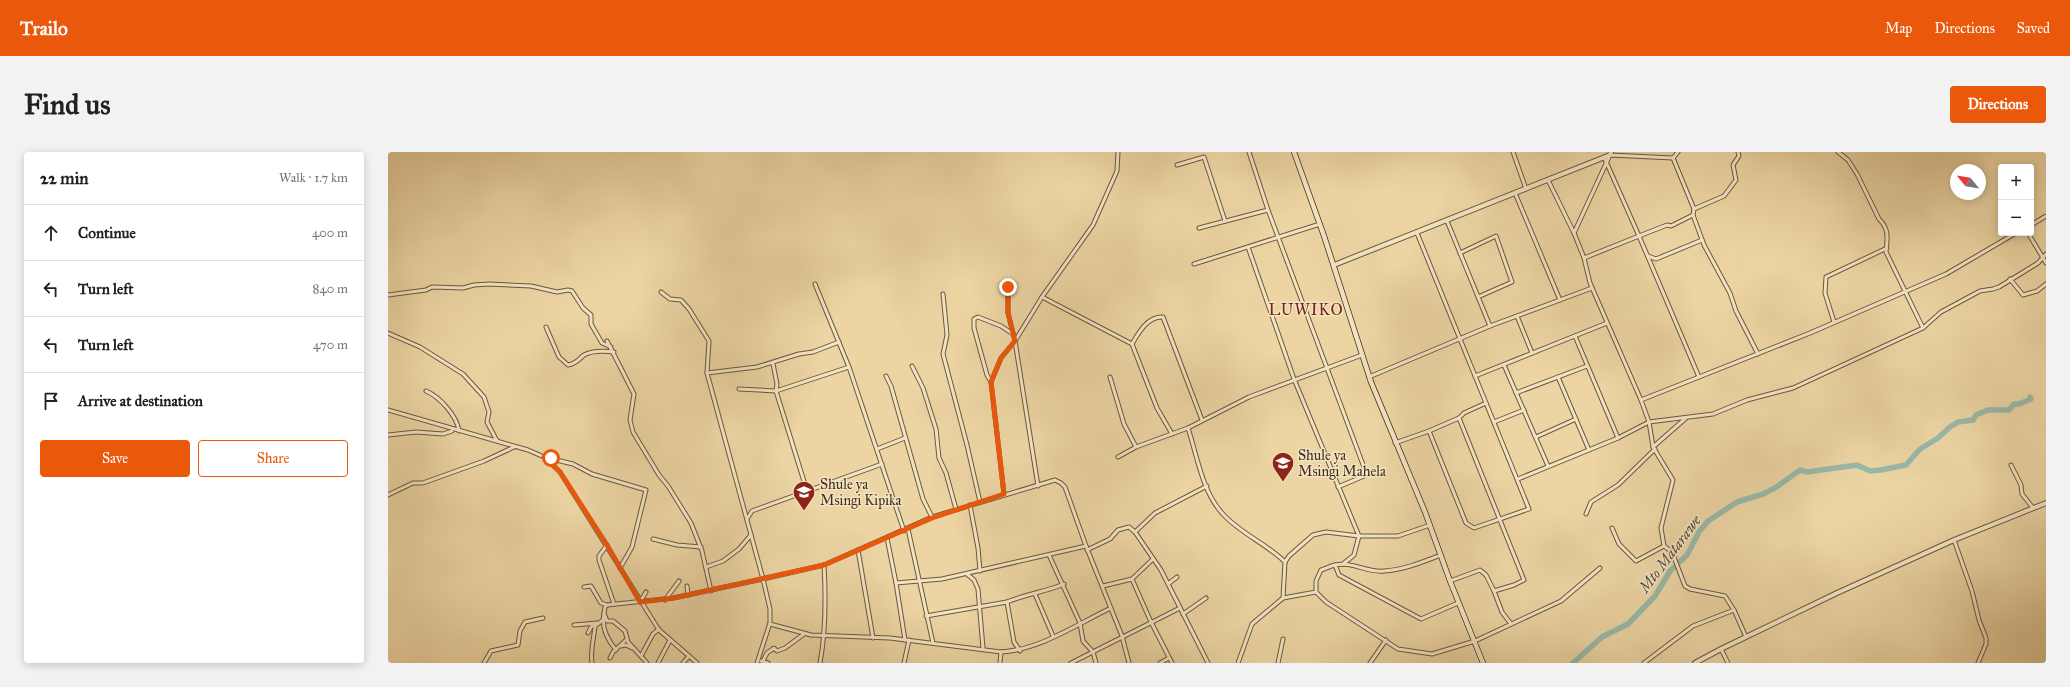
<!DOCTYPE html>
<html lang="en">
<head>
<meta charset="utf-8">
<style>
  body { margin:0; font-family:"IM FELL Great Primer",serif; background:#f2f2f2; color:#202124 }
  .controls { position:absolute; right:12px; top:12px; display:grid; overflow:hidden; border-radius:4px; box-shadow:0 2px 10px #0003 }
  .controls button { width:36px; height:36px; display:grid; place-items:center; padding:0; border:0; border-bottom:1px solid #e0e0e0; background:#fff; color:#202124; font:20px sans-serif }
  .compass { position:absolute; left:1562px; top:12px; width:36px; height:36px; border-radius:50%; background:#fff; box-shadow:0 2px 10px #0003; rotate:300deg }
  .stop { position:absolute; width:12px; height:12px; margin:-9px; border:3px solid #ea580c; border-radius:50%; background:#fff }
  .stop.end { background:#ea580c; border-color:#fff; box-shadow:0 1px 4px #0008 }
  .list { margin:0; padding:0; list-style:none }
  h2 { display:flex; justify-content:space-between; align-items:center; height:52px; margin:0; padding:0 16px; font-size:17px }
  h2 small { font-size:13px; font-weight:400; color:#757577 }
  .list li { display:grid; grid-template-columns:26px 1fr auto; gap:12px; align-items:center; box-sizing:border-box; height:56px; padding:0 16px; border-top:1px solid #e0e0e0 }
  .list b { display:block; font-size:15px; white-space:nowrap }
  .list em { font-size:13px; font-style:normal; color:#757577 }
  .actions { display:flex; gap:8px; padding:12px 16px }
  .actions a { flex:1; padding:9px 0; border:1px solid #ea580c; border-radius:4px; text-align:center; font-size:14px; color:#ea580c }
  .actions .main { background:#ea580c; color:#fff }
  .icon { flex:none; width:22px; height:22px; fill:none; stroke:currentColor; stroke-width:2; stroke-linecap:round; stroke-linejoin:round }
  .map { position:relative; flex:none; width:1658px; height:511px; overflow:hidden; border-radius:4px }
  header { display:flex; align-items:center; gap:24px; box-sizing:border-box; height:56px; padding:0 20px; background:#ea580c; color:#fff }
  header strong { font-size:19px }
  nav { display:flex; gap:22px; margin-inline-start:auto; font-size:14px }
  .intro { display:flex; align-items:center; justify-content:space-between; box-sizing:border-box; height:96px; padding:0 24px }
  h1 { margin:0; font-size:28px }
  .button { padding:10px 18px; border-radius:4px; background:#ea580c; color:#fff; font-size:14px; font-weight:700 }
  main { display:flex; gap:24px; padding:0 24px }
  aside { flex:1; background:#fff; border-radius:4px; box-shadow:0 2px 10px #0003 }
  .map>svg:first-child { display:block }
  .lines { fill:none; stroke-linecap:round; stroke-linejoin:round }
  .river { stroke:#99b8a8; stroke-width:5.5 }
  .minor-casing { stroke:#6b583c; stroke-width:5 }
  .tertiary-casing { stroke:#6b583c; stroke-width:6 }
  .secondary-casing { stroke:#402f1a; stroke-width:6 }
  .minor { stroke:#f3e3c3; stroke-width:3 }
  .tertiary { stroke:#f3e3c3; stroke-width:4 }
  .secondary { stroke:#f3e3c3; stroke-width:4.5 }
  .route { stroke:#ea580c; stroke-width:5 }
  .labels { text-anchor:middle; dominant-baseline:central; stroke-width:3; stroke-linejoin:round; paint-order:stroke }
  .poi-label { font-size:14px; fill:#402f1a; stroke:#f3e3c3; text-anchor:start }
  .water-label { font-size:15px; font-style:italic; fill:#524a36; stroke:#f3e3c3 }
  .quarter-label { font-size:16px; letter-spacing:1px; fill:#7a1f14; stroke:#f3e3c3 }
</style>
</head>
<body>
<header>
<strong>Trailo</strong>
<nav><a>Map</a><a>Directions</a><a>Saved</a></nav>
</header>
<div class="intro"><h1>Find us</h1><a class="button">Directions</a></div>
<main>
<aside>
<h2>22 min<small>Walk · 1.7 km</small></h2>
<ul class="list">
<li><svg class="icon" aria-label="ahead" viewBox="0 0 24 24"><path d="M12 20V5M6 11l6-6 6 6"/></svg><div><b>Continue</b></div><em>400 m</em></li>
<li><svg class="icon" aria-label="left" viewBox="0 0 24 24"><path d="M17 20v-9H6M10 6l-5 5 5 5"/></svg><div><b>Turn left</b></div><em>840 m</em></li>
<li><svg class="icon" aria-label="left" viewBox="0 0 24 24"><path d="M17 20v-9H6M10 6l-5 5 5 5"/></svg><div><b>Turn left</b></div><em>470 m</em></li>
<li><svg class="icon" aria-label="arrive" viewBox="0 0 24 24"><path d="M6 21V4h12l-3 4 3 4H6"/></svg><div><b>Arrive at destination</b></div></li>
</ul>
<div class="actions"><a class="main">Save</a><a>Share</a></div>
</aside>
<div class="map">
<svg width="1658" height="511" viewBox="0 0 1658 511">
  <rect width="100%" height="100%" fill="#ecd4a3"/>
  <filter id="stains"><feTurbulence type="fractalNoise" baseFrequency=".005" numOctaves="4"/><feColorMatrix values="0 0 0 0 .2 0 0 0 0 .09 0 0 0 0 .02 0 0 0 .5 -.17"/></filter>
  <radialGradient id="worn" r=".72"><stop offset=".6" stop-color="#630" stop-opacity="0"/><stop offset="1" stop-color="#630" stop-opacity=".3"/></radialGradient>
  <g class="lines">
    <!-- river -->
    <path class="river" d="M1185,511L1214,485L1240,472L1267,444L1282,419L1299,403L1311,380L1320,369L1349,350L1375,342L1387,336L1412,318L1419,320L1469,313L1482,319L1493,318L1518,313L1532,297L1550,286L1562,275L1570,270L1585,268L1588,263L1600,258H1621L1626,252H1631L1643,247L1642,245"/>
    <!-- minor casing -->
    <g class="minor-casing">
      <g id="minor">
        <path d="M861,0L880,58L977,318L976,324L950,335"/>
        <path d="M1125,0L1138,37"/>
        <path d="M1450,0L1460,8L1469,22L1491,67C1502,78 1499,87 1498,100L1535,176"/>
        <path d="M1216,5L1251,84L1279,73L1283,74L1305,63L1306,57L1285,6"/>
        <path d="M789,13L816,5L837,69"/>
        <path d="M1160,28L1186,81L1196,106L1202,131L1253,248L1261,270L1265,295L1285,328L1273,376L1276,394"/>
        <path d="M1127,41L1172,148"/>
        <path d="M1306,57L1336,44L1348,28L1345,13L1351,4L1350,0"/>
        <path d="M1305,63L1316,93L1342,141L1348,159L1370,202"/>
        <path d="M1059,69L1102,174"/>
        <path d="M1643,73L1658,64"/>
        <path d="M811,76L880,58"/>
        <path d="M1029,81L1141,357L1086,376L1078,371L1041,279"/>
        <path d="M1186,81L1222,3L1285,6L1290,0"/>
        <path d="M1640,81L1658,111"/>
        <path d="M860,95L906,227L971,384L966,403L955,412"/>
        <path d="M1072,101L1108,84L1124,130L1090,145"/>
        <path d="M1260,104L1268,107L1314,88"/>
        <path d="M1196,106L1251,84L1311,225"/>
        <path d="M806,112L932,72"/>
        <path d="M1622,127L1635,143L1649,139L1658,132"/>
        <path d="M427,132L461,215L516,379"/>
        <path d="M620,135V161L627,189L650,334"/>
        <path d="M273,140L282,147L293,148L301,157L321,189L319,221L375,427L436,413L544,365L667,328L673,331L677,335L698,394L734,484L741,511"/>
        <path d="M555,142L559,183L555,202L579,293L592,350"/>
        <path d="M0,143L38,138L44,135L75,136L86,133L101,132L143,134L169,140L180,138L184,139L195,156L203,163V172L214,191L223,195"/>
        <path d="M654,145L744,192L769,256L784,282"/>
        <path d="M1129,164L1144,201"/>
        <path d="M1446,170L1437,141L1438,125L1499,96"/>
        <path d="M158,175L171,205L180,213C188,212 191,207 196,203C205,198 217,199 226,200"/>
        <path d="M0,181L32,195L75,222L96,245L101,260L99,270L109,289"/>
        <path d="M1187,184L1230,286"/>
        <path d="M219,189L246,242L242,268L245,280L271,323L280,334L303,371L314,399L323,439"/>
        <path d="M744,192C751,180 760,164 775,165L814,268"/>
        <path d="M385,212L389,232L388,239L419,339"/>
        <path d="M1116,213L1160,314"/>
        <path d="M524,214L535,236L548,277L551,306L558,321L568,357"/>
        <path d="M319,221L369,215L411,202L425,200L451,190"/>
        <path d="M498,224L503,234L535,347L544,365"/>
        <path d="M1087,224L1219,171"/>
        <path d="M722,225L736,272L748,295"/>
        <path d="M981,225L1102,174L1204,136"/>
        <path d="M1170,225L1201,298"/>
        <path d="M603,230L599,223L586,176V167L590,165L613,174L625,182"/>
        <path d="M351,237L388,239L461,215"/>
        <path d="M38,239C52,245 69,264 71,279"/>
        <path d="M1128,241L1199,214"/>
        <path d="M1253,248L1422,181L1558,122L1628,81"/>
        <path d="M0,258L140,298L156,305L172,320L271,478L309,511"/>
        <path d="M1071,266L1136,428L1126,433L1106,439L1114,460L1123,472"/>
        <path d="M1106,270L1136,258"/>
        <path d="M800,276C809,303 814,339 834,361C851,381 878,391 897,410L895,446"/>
        <path d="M0,283L28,280L55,282L64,279"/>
        <path d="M1148,285L1188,267"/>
        <path d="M1007,291L1041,279L1071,266L1076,261L1098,251"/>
        <path d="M1265,295L1298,266"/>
        <path d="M489,297L517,286"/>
        <path d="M156,305L185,312L204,322L258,338L244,395L232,416"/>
        <path d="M730,305L748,295L800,276L861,245L974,203"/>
        <path d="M1623,313L1633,333L1634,342L1645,356"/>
        <path d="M1130,327L1230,286L1261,270L1325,262L1359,248L1405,236L1535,176L1553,160L1592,139L1605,137L1611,135L1650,111L1658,102"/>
        <path d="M616,342L603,230L613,206L627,189L654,145L705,73L729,19L730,0"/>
        <path d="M0,343L25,331H35L96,309L126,295"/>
        <path d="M582,353L590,396L592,419"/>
        <path d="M1198,362L1203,350L1230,333L1267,297"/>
        <path d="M359,367L364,359L494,312"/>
        <path d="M1224,376L1231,392L1248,409L1276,394L1284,400L1297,434L1302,437L1337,444L1346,458L1358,485"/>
        <path d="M520,377L545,491"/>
        <path d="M747,380L767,361L819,334"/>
        <path d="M499,386L508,431L517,488"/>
        <path d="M265,387L289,393L313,395"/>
        <path d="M1566,388L1584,439L1591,468L1598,486V492L1590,511"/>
        <path d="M219,393L211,404V408L226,452"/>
        <path d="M470,398L485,486"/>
        <path d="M699,398L722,387L730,378L741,375L747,380L773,418L820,511"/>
        <path d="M661,403L692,471L695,489L705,500L708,511"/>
        <path d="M1053,403C1035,410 1015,418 996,419C979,421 964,409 947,413C942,414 937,417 933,418L928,429V440L938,450L1010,497L1044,502L1087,489L1173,449L1212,416"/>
        <path d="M897,410L901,404L925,383L938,380L971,384H1010L1042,373"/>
        <path d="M947,413L951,423L1033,467L1070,451"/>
        <path d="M318,415L335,409L351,397L363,383"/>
        <path d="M579,422L586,428L590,437L595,496"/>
        <path d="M744,427L765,407"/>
        <path d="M1062,429L1092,418L1098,423L1106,439"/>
        <path d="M508,431L554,427L698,394"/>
        <path d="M780,432L789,425"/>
        <path d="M299,434L300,443"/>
        <path d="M715,434L744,427L763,470L784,511"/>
        <path d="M196,435L203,434L213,451L219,453L285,446L375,427L382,457V471L369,511"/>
        <path d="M647,442L665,484"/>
        <path d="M277,448L291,429"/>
        <path d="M252,450L258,440"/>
        <path d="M619,450C638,442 657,440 676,432"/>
        <path d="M216,461L219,469H225L237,479L240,490L259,511"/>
        <path d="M795,462L818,446"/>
        <path d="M538,464L619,450L626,490L632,499"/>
        <path d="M216,468C214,477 221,490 228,498"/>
        <path d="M382,472L423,483L502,486L613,500C652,498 689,472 723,456"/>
        <path d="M186,473L209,471"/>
        <path d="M200,481L203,475L207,472"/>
        <path d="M233,494L238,493L244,496"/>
        <path d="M1333,497L1340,511"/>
        <path d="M253,504L265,482L271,477"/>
        <path d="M222,506L225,500L239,487"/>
        <path d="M373,509L380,511"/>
        <path d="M375,509L379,501L386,496L389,499L397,496L416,482"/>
        <path d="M96,511L103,499L130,493L132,479L137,470L155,466"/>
        <path d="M204,511C202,499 206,486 207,474L215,468L217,455L219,453"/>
        <path d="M270,511L282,488"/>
        <path d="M295,511L301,504"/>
        <path d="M432,511C438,478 438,447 436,413"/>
        <path d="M516,511L521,488"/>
        <path d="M612,511L613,500"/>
        <path d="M683,511L792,456"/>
        <path d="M772,511L781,506"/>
        <path d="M850,511L864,472L895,446L928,440"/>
        <path d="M890,511L895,487"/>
        <path d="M982,511L998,488"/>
        <path d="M1256,511L1305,474L1346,458"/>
      </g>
    </g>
    <!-- tertiary casing -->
    <g class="tertiary-casing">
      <g id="tertiary">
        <path d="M946,113L1222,3L1223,0"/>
        <path d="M1307,511L1333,497L1449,441L1566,388L1658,351"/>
      </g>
    </g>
    <!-- secondary casing -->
    <g class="secondary-casing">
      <path id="secondary" d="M906,0L936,84L983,230L1037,360L1062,429L1095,511"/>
    </g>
    <!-- minor -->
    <use href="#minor" class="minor"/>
    <!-- tertiary -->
    <use href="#tertiary" class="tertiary"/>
    <!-- secondary -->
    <use href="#secondary" class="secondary"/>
  </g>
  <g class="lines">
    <!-- route -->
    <path class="route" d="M163,306L156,305L172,320L219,393L252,450L286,446L436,413L544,366L616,342L603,230L613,206L627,189L620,161V135"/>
  </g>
  <!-- icons -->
  <defs>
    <g id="school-pin" transform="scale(1.15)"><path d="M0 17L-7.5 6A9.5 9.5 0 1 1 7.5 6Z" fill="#8f2418" stroke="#f3e3c3"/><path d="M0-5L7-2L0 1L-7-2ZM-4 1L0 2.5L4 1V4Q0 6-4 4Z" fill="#fff"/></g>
  </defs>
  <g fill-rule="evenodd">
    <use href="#school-pin" x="895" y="311"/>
    <use href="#school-pin" x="416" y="340"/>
  </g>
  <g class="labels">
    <!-- poi labels -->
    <g class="poi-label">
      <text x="910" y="303">Shule ya<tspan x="910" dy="16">Msingi Mahela</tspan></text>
      <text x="432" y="332">Shule ya<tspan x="432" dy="16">Msingi Kipika</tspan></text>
    </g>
    <!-- water labels -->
    <g class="water-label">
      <text transform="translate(1282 402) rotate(-53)">Mto Matarawe</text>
    </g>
    <!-- quarter labels -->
    <g class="quarter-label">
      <text x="918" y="157">LUWIKO</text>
    </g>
  </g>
  <rect width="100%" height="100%" filter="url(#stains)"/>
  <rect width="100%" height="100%" fill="url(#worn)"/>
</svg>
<div class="controls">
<button>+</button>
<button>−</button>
</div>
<svg class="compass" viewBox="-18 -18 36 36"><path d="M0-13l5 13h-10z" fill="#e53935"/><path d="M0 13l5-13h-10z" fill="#757577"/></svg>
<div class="stop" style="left:163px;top:306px"></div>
<div class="stop end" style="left:620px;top:135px"></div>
</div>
</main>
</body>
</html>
